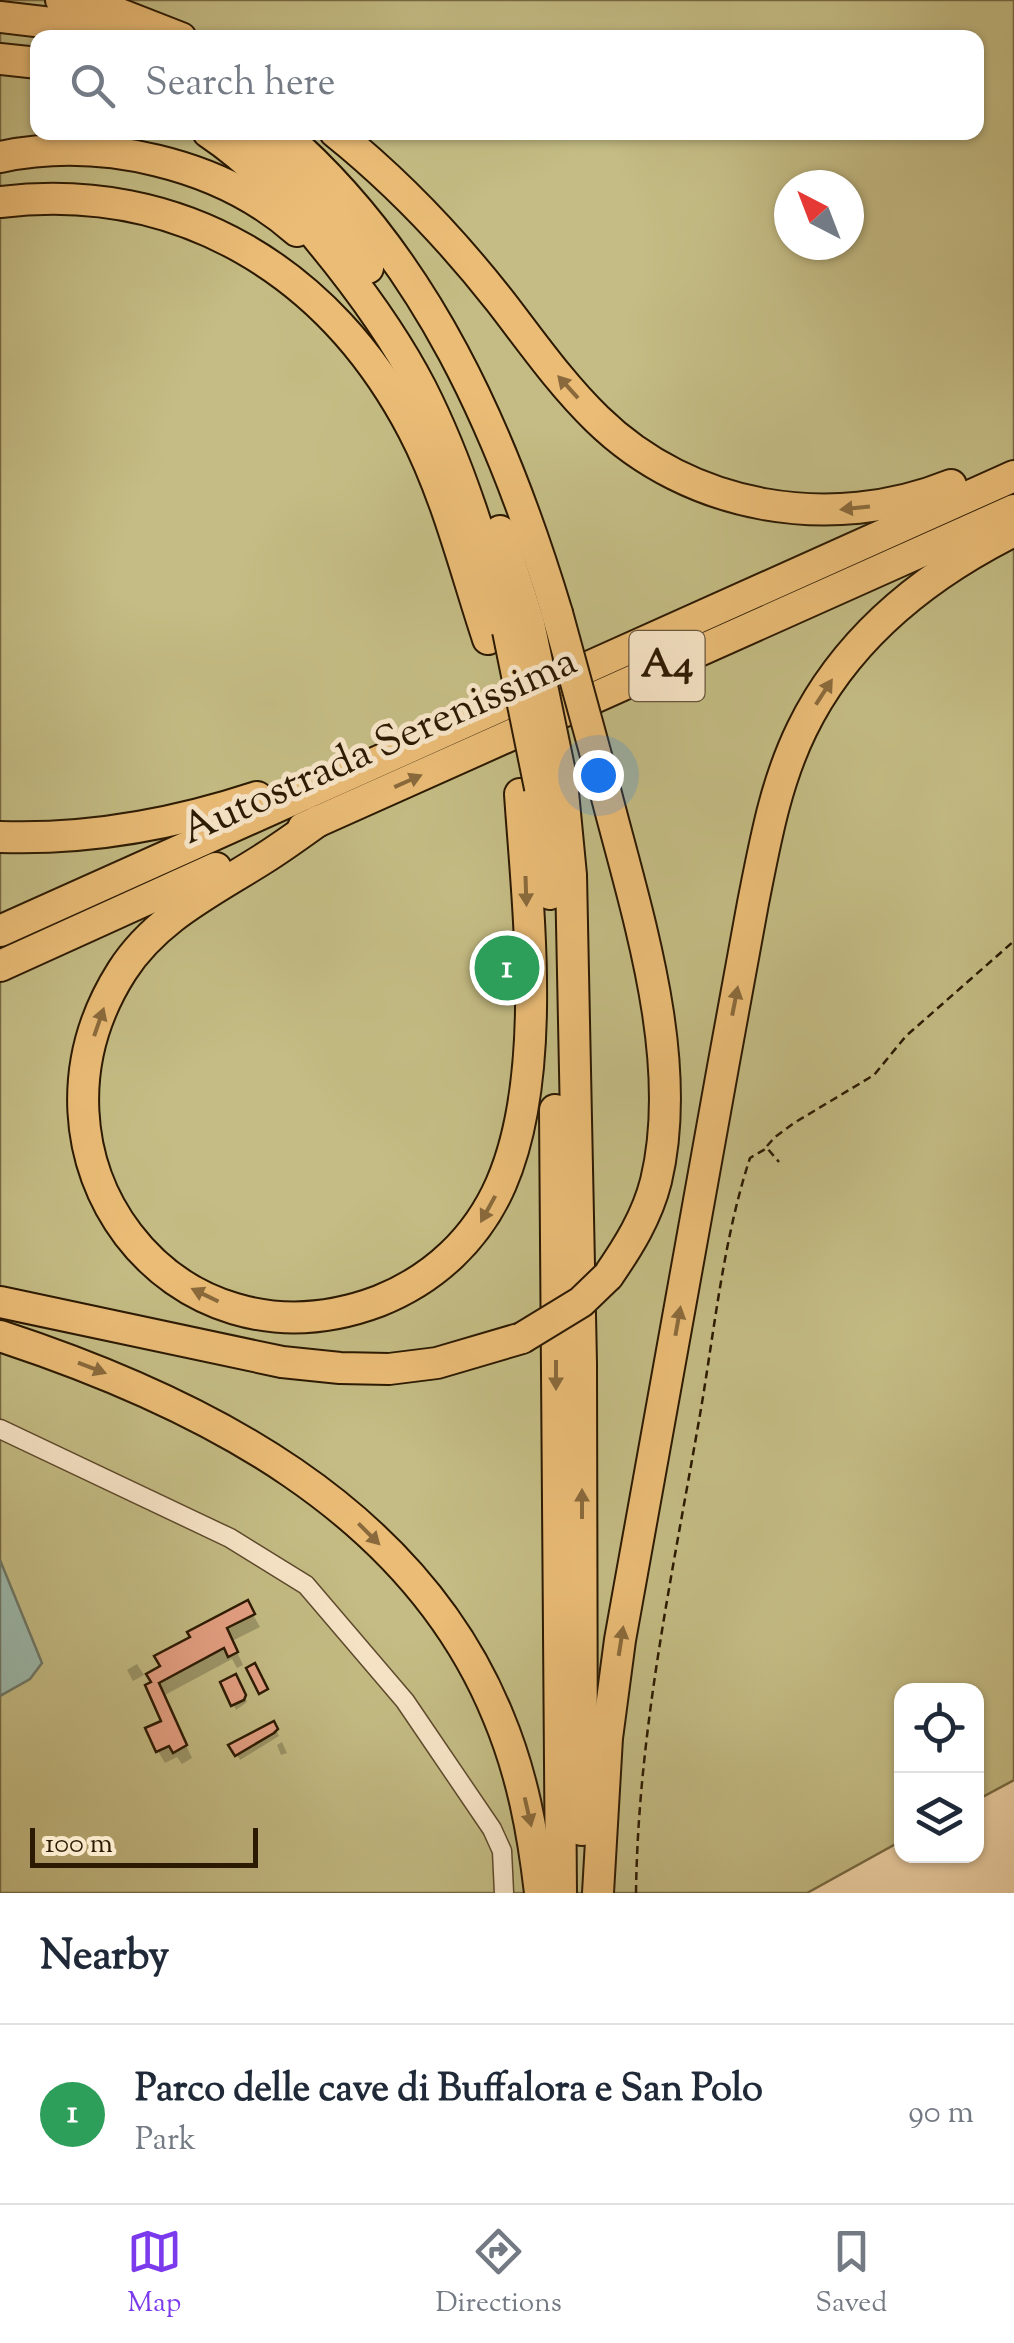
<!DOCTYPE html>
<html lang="en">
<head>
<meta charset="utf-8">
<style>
  body { margin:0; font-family:"Sorts Mill Goudy",serif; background:#f2f2f3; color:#1f2937 }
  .controls { position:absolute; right:30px; bottom:30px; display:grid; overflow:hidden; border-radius:20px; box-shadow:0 2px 8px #0004 }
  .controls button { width:90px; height:90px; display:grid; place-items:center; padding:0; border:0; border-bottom:2px solid #e0e1e3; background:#fff; color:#1f2937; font:50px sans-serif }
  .compass { position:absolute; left:774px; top:170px; width:90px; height:90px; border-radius:50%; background:#fff; box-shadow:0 2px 8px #0004; rotate:318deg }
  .scale { position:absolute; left:30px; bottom:25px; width:228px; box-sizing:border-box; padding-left:10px; border:5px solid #2b1902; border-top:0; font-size:28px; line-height:35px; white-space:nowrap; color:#2b1902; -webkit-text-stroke:8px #f8e6c9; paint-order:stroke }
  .you { position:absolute; left:598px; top:775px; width:35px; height:35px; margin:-25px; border:8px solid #fff; border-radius:50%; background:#1a73e8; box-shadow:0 0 0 15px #1a73e833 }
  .badge { display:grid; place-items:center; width:65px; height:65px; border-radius:50%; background:#7c3aed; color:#fff; font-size:32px; font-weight:700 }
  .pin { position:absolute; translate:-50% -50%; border:5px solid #fff; box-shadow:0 2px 10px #0006 }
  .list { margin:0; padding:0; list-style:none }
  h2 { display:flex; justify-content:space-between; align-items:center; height:130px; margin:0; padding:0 40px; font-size:42px }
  h2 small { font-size:32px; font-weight:400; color:#747a83 }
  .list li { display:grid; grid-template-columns:65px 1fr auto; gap:30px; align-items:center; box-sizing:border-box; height:180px; padding:0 40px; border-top:2px solid #e0e1e3 }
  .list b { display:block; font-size:38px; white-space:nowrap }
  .list p { margin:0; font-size:32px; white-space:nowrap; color:#747a83 }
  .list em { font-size:32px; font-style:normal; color:#747a83 }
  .icon { flex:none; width:55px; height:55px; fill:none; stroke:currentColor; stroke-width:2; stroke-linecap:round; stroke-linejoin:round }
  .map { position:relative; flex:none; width:1014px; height:1893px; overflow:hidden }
  .search { position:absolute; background:#fff; box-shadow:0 2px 8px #0004; left:30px; right:30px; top:30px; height:110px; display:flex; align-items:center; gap:25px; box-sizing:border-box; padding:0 35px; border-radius:20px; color:#747a83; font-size:38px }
  .sheet { height:310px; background:#fff }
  nav { display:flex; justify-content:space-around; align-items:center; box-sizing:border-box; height:140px; border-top:2px solid #e0e1e3; background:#fff; font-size:28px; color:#747a83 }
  nav a { display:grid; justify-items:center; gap:5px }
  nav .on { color:#7c3aed }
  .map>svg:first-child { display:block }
  .green { fill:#c4bc84; stroke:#786a43; stroke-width:2.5; fill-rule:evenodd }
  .water { fill:#9cb9ac; stroke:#6f7968; stroke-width:2.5 }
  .shadow { fill:#0003 }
  .building { fill:#e6a184; stroke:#2b1902; stroke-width:2.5 }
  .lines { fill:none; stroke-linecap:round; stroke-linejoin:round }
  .minor-casing { stroke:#5d492c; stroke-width:21 }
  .motorway-casing { stroke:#2b1902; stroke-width:34 }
  .path { stroke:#2b1902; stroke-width:2.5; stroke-dasharray:8 5; stroke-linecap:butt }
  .minor { stroke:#f8e6c9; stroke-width:18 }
  .motorway { stroke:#eabc76; stroke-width:30 }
  .motorway-bridge-casing { stroke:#2b1902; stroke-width:34; stroke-linecap:butt }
  .motorway-bridge { stroke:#eabc76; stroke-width:30 }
  .oneway { fill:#8a6a3c }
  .labels { text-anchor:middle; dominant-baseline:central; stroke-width:10; stroke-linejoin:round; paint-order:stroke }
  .shield { fill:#f8e6c9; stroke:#68563e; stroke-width:2.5 }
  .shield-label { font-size:40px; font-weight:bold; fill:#2b1902 }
  .street-label { font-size:42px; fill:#2b1902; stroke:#f8e6c9 }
</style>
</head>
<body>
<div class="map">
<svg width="1014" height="1893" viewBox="0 0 1014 1893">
  <rect width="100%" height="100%" fill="#f4d8ac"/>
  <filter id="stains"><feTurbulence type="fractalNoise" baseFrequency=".002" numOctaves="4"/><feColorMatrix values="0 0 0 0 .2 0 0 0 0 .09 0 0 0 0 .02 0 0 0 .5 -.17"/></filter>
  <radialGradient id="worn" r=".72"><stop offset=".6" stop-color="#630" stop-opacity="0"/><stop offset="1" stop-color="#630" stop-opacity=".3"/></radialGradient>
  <!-- green -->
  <path class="green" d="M0,0H1014V1780L977,1800L976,1690H902L901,1841L807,1893H0ZM38,38H976V132H38ZM789,185H849V245H789Z"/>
  <!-- water -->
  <path class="water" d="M0,1560L42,1663L30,1679L0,1696Z"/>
  <!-- shadow -->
  <g class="shadow">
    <path d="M247,1604L260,1627L232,1641L243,1665L237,1668L232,1659L163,1696L192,1758L182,1764L177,1757L165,1763L158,1751L165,1722L148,1686Z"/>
    <path d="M137,1664L144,1675L133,1681L127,1670Z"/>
    <path d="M235,1677L247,1702L236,1710L223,1683Z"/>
    <path d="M273,1724L279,1736L240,1760L232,1746Z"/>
    <path d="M282,1742L287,1753L281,1755L277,1745Z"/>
  </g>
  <!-- building -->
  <g class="building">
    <path d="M248,1600L255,1614L227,1628L238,1652L228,1657L224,1648L159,1683L187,1745L173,1753L169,1746L156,1752L145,1728L161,1721L145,1685L151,1682L146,1674L160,1666L154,1656L190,1637L187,1632Z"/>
    <path d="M255,1663L268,1689L259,1694L246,1668Z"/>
    <path d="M236,1674L246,1695L244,1700L231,1706L220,1682Z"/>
    <path d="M274,1721L278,1729L274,1733L235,1756L228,1745Z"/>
  </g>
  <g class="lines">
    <!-- minor casing -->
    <g class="minor-casing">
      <path id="minor" d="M0,1429L230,1538L306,1585L405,1701L492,1829L502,1851L504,1893"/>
    </g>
    <!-- motorway casing -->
    <g class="motorway-casing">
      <g id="motorway">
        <path d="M61,0L117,13L181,38"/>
        <path d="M0,17L77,26L116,38"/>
        <path d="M0,59L38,63"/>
        <path d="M208,132C253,162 288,201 322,243C359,288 394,336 421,388C460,465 485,549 508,631"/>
        <path d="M245,132L286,168L368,268"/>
        <path d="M281,132C426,257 503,434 557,613"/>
        <path d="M335,132C396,181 452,240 500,301C531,341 560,383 597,419C690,510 832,533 951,485"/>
        <path d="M0,157C100,136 220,163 297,231"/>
        <path d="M0,202C181,180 330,272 413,430C447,495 465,570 488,639"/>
        <path d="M500,531L529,623"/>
        <path d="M600,770C631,897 687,1052 656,1181C647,1217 628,1247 608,1276"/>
        <path d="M562,782L571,875L581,1363L582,1830"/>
        <path d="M540,788L550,894"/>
        <path d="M318,821C300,834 282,847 263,859C211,892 156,918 122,971C5,1155 170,1380 379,1301C434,1279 477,1239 501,1184C548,1076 528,911 520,794"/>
        <path d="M303,828L1014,510"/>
        <path d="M0,837C87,840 175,824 257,797"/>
        <path d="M0,931L1014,476"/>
        <path d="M0,966L216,868"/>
        <path d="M555,1110L561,1893"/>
        <path d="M0,1302L282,1362L340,1368L389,1369L437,1363L522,1338"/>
        <path d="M0,1336C201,1402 413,1508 498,1716C522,1773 533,1832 540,1893"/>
        <path d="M598,1893L607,1738L620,1640C655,1449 689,1258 723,1067C733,1012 743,957 753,903C765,843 775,784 802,729C846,639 926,575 1014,531"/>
      </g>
    </g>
    <!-- path -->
    <g class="path">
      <path d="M767,1146L775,1137L794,1123L874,1075L906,1036L1014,941"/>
      <path d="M636,1893C638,1735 671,1581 698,1426C714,1337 722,1243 750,1158L767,1148L779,1162"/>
    </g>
    <!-- minor -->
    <use href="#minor" class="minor"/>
    <!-- motorway -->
    <use href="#motorway" class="motorway"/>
    <!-- motorway-bridge casing -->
    <g class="motorway-bridge-casing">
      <g id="motorway-bridge">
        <path d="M557,613L600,770"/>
        <path d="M529,623L562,782"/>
        <path d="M508,631L540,788"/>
        <path d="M522,1338L581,1302L608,1276"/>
      </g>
    </g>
    <!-- motorway-bridge -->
    <use href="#motorway-bridge" class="motorway-bridge"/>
  </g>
  <!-- one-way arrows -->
  <defs><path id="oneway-solid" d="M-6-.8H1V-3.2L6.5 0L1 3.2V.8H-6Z" transform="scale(2.5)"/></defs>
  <g class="oneway">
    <use href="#oneway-solid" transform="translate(568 387) rotate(-132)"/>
    <use href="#oneway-solid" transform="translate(855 508) rotate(174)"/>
    <use href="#oneway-solid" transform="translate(824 692) rotate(-57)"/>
    <use href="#oneway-solid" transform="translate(408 781) rotate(-24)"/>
    <use href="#oneway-solid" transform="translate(526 891) rotate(88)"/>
    <use href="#oneway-solid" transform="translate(735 1001) rotate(-79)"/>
    <use href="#oneway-solid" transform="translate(99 1022) rotate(-71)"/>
    <use href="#oneway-solid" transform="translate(488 1209) rotate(119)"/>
    <use href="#oneway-solid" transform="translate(205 1295) rotate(-154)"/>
    <use href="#oneway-solid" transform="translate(678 1321) rotate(-80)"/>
    <use href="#oneway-solid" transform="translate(92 1368) rotate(21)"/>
    <use href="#oneway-solid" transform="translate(556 1375) rotate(90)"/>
    <use href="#oneway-solid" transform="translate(582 1504) rotate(-90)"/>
    <use href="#oneway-solid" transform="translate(369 1534) rotate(45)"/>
    <use href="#oneway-solid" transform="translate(621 1641) rotate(-81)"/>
    <use href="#oneway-solid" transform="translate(528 1812) rotate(77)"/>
  </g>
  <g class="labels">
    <!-- shield labels -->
    <rect class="shield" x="629.5" y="631" width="75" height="70" rx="8"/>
    <g class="shield-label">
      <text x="667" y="666">A4</text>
    </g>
    <!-- street labels -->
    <g class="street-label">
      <text transform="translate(380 748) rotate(-24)">Autostrada Serenissima</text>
    </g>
  </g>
  <rect width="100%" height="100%" filter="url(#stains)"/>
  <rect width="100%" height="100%" fill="url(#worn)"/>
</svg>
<div class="controls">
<button><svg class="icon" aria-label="locate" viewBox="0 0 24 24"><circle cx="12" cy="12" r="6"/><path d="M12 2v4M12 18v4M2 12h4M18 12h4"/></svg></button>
<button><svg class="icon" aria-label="layers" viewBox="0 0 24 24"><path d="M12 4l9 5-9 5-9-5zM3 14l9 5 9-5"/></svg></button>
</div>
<svg class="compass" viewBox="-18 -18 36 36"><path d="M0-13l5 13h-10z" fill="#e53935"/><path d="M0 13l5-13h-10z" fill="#747a83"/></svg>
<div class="scale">100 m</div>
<div class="you"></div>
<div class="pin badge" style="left:507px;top:968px;background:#2e9e5b">1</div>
<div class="search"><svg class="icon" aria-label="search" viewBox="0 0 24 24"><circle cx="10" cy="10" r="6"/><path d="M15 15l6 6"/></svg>Search here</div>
</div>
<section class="sheet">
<h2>Nearby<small></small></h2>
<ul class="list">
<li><span class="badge" style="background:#2e9e5b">1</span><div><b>Parco delle cave di Buffalora e San Polo</b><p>Park</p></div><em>90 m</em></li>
</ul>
</section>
<nav>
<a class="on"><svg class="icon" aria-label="map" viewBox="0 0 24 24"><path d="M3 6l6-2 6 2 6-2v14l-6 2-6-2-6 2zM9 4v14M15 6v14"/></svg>Map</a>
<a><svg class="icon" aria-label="directions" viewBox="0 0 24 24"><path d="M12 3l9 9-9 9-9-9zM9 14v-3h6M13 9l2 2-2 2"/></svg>Directions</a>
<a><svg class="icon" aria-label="saved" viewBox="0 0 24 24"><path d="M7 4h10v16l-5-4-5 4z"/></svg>Saved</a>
</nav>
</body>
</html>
